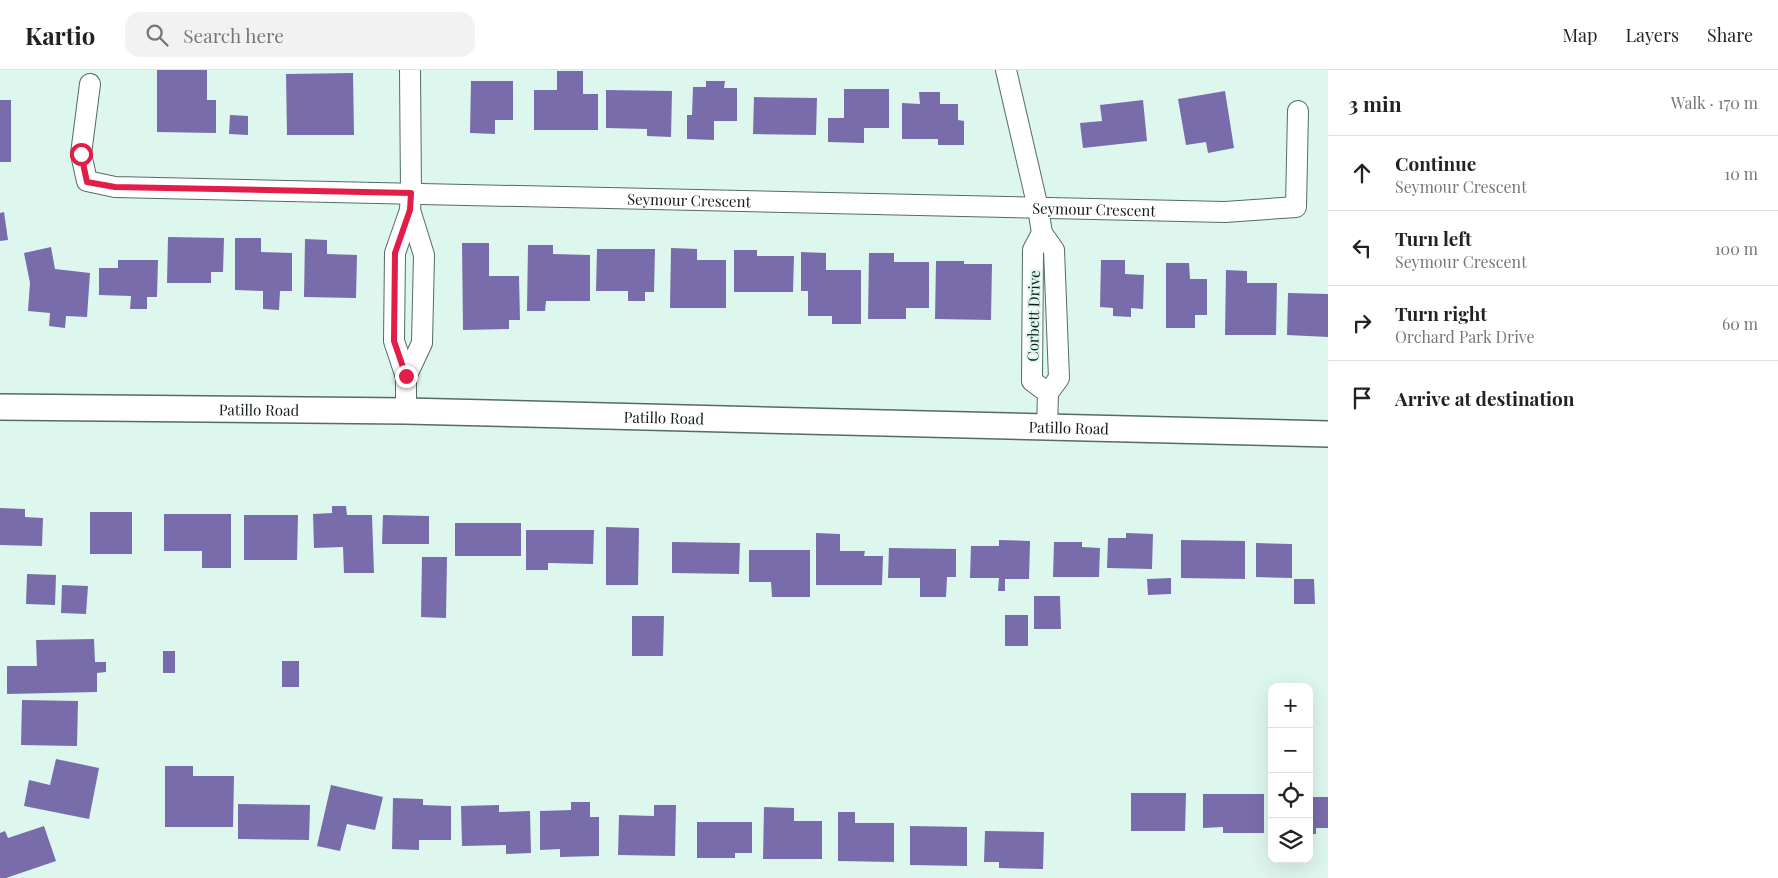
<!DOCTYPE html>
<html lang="en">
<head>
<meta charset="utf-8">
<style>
  body { margin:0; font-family:"Playfair Display",serif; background:#f2f2f2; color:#222 }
  .controls { position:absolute; right:15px; bottom:15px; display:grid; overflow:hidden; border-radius:10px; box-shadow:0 5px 20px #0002 }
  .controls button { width:45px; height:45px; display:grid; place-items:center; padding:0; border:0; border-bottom:1px solid #e0e0e0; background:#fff; color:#222; font:25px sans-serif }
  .stop { position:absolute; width:15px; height:15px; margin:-11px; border:4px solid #e11d48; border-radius:50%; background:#fff }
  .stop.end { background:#e11d48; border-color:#fff; box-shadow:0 1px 5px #0008 }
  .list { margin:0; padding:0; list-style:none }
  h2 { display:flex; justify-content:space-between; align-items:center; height:65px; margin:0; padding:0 20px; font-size:21px }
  h2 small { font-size:16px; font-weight:400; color:#767676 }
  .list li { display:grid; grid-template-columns:32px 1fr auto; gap:15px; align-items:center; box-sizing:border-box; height:75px; padding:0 20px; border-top:1px solid #e0e0e0 }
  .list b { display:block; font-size:19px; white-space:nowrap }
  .list p { margin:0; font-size:16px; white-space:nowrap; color:#767676 }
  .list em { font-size:16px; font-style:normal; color:#767676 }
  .icon { flex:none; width:28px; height:28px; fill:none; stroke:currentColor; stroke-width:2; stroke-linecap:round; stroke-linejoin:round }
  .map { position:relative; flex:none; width:1328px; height:808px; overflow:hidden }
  header { display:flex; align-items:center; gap:30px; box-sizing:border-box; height:70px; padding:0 25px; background:#fff; border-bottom:1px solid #e0e0e0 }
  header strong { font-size:24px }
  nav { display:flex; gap:28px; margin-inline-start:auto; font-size:18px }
  .search { width:350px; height:45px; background:#f2f2f2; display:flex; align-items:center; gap:12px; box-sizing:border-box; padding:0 18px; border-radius:15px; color:#767676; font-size:19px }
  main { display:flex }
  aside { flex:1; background:#fff }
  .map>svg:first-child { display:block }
  .building { fill:#796cab }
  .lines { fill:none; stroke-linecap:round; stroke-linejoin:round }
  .minor-casing { stroke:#556b63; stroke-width:22 }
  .tertiary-casing { stroke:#556b63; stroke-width:28 }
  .minor { stroke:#fff; stroke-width:20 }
  .tertiary { stroke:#fff; stroke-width:25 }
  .route { stroke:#e11d48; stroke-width:6 }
  .labels { text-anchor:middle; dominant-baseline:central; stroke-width:4; stroke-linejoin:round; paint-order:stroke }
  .street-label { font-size:15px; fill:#131c19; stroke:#def7ee }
</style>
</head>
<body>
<header>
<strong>Kartio</strong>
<div class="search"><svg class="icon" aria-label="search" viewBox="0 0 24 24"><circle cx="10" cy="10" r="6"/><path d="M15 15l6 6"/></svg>Search here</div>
<nav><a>Map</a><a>Layers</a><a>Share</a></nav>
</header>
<main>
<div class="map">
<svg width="1328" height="808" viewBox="0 0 1328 808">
  <rect width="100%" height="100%" fill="#def7ee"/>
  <!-- building -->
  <g class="building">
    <path d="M157,0H207V30H216V63L157,62Z"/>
    <path d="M557,1H583V24H598V60H534V20H557Z"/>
    <path d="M353,3L354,65H287L286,4Z"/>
    <path d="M471,11H513V50H495V64L470,63Z"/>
    <path d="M706,11H725L724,18H737V51H714V70L687,69V45H692L693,17H706Z"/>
    <path d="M844,19H889V58H864V73L828,72V48H844Z"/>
    <path d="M606,20L672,21L671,67L647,66V59L606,58Z"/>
    <path d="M1225,21L1234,78L1208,83L1206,72L1186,75L1178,29Z"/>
    <path d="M919,22H940V34H958V50L964,51V75H938V69H902V33L920,34Z"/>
    <path d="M754,27L817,28L816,65L753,64Z"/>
    <rect x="0" y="30" width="11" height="62"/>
    <path d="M1143,30L1147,71L1083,78L1080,53L1102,51L1100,35Z"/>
    <path d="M230,45L248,46V65L229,64Z"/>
    <path d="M4,142L8,170L0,171V143Z"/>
    <path d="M168,167L224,168L223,202H211V213H167Z"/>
    <path d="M235,168H261V182L292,183V221H280L279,240L263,239V221L235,220Z"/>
    <path d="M305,169L327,170V184L357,185L356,228L304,227Z"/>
    <path d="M462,173H489V206H519L520,250H509V259L463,260Z"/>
    <path d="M528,175H553V184L590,185V231H546L545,241H527Z"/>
    <path d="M51,177L55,199L90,203L87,247L66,246L65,258L49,256L50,243L28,241L30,213L24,183Z"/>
    <path d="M671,178L697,179V190H726V238H670Z"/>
    <path d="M597,179H655L654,222H645V231H628V221H596Z"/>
    <path d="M734,180H757V186H794L793,222H734Z"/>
    <path d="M801,182L826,183V200H861V254H832V246H808V221H801Z"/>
    <path d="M869,183H894V192H929V238H906V249H868Z"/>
    <path d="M118,190H158L157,227H147V239H130L131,226L99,225V198H118Z"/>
    <path d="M1101,190H1125V204L1144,205L1143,239L1131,238V247L1113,246V238L1100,237Z"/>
    <path d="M936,191H964V194H992L991,250L935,249Z"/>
    <path d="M1166,193H1189L1190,209H1207V245H1195V258H1166Z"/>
    <path d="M1226,200L1247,201V213H1277L1276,265H1225Z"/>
    <path d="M1288,223L1328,224V267L1287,265Z"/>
    <path d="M332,436H346L347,445H372L374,503H344L343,477L314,478L313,444L332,443Z"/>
    <path d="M0,438L25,439V447L43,448L42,476L0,475Z"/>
    <rect x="90" y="442" width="42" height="42"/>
    <path d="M164,444H231V498H202V481H164Z"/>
    <path d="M244,445H298L297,490H244Z"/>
    <path d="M383,445L429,446V474H382Z"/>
    <rect x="455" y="453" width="66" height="33"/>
    <path d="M606,457L639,458L638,515H606Z"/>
    <path d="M526,460H594L593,494L548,493V500H526Z"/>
    <path d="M816,463L840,464V481H865L864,486H883L882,515H816Z"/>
    <path d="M1126,463L1153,464L1152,499L1107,498L1108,468H1126Z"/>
    <path d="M999,470L1030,471L1029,509H1005V521H998L999,508H970L971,476H999Z"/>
    <path d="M1181,470L1245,471V509L1181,508Z"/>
    <path d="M672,472L740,473L739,504L672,503Z"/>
    <path d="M1054,472H1082V477L1100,478L1099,507H1053Z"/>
    <path d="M1256,473L1292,474V508L1256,507Z"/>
    <path d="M889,478L956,479V507H947L946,527H920V508H888Z"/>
    <path d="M749,480H810V527H772L771,512H749Z"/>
    <path d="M422,487H447L446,548L421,547Z"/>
    <path d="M27,504L56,505L55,535L26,534Z"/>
    <path d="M1171,508V524L1148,525L1147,509Z"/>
    <path d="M1294,509H1314L1315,534H1294Z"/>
    <path d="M62,515L88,516L86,544L61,543Z"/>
    <path d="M1034,526H1060L1061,559H1034Z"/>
    <rect x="1005" y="545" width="23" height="31"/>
    <path d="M632,546H664L663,586H632Z"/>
    <path d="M94,569L95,592H106V602L97,603V622L7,624V596H37L36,570Z"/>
    <rect x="163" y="581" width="12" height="22"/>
    <rect x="282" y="591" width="17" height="26"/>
    <path d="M22,630L78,631L77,676L21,675Z"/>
    <path d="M56,689L99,698L89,749L24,736L29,710L50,715Z"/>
    <path d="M165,696H193V706H234L233,757H165Z"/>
    <path d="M331,715L383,727L375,760L347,754L340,781L317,776Z"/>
    <path d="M1131,723H1186L1185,761H1131Z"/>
    <path d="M1203,724H1264V763H1223V757L1203,758Z"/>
    <path d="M1309,727H1328V758H1316V764H1309Z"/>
    <path d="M393,728L423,729V735L451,736V770H419V780L392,779Z"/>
    <path d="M571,732H590V747H599V786L560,787V779L540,780V741L571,740Z"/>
    <path d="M238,734L310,735L309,770L238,769Z"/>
    <path d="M499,735V742L530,741L531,783L506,784V775L462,776L461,736Z"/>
    <path d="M654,735H676L675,786L618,785L619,745L654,746Z"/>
    <path d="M764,737L794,738V751H822V789H763Z"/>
    <path d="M838,742H855V753H894V792L838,791Z"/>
    <path d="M697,752H752V783H735V788H697Z"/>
    <path d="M44,756L56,791L6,808H0V763L5,761L8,768Z"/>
    <path d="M910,756L967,757V796L910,795Z"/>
    <path d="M985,761L1044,762L1043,799L999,798V792H984Z"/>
  </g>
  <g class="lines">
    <!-- minor casing -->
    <g class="minor-casing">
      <g id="minor">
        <path d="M1006,0L1038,138L1042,163L1054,180L1059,308L1048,323L1047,358"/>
        <path id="s1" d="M90,14L81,84L87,111L115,117L1225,142L1296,137L1298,41"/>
        <path d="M1042,163L1033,180L1032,311L1048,323"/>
        <path d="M406,307L422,273L424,185L410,140"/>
        <path d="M406,341V307L394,271L395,183L410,140L411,123L410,0"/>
      </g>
    </g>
    <!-- tertiary casing -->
    <g class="tertiary-casing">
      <g id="tertiary">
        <path id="s2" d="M0,337L406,341L1328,364"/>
      </g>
    </g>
    <!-- minor -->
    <use href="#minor" class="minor"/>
    <!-- tertiary -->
    <use href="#tertiary" class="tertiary"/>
  </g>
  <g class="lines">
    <!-- route -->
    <path class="route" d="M81,84L87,112L115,117L411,123L410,140L395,183L394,271L406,306"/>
  </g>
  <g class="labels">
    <!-- street labels -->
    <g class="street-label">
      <text stroke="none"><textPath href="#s1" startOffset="701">Seymour Crescent</textPath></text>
      <text stroke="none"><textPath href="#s1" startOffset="1106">Seymour Crescent</textPath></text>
      <text transform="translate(1033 246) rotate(-89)">Corbett Drive</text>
      <text stroke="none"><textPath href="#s2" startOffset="259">Patillo Road</textPath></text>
      <text stroke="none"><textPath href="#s2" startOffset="664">Patillo Road</textPath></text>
      <text stroke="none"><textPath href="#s2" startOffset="1069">Patillo Road</textPath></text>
    </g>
  </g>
</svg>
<div class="controls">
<button>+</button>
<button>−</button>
<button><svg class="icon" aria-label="locate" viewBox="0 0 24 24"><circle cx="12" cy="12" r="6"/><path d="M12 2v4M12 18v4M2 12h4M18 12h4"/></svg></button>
<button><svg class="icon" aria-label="layers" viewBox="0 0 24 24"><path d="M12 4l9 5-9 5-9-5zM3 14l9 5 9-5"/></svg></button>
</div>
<div class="stop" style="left:81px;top:84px"></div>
<div class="stop end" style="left:406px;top:306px"></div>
</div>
<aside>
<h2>3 min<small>Walk · 170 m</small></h2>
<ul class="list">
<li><svg class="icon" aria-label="ahead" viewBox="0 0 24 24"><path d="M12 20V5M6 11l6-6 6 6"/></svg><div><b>Continue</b><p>Seymour Crescent</p></div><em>10 m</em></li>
<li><svg class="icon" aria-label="left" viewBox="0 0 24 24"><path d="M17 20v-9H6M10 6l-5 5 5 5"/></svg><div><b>Turn left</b><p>Seymour Crescent</p></div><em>100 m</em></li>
<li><svg class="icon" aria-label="right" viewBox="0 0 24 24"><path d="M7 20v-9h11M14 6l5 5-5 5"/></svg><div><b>Turn right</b><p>Orchard Park Drive</p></div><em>60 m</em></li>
<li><svg class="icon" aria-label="arrive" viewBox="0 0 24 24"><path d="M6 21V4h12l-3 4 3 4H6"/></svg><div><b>Arrive at destination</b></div></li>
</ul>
</aside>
</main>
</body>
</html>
